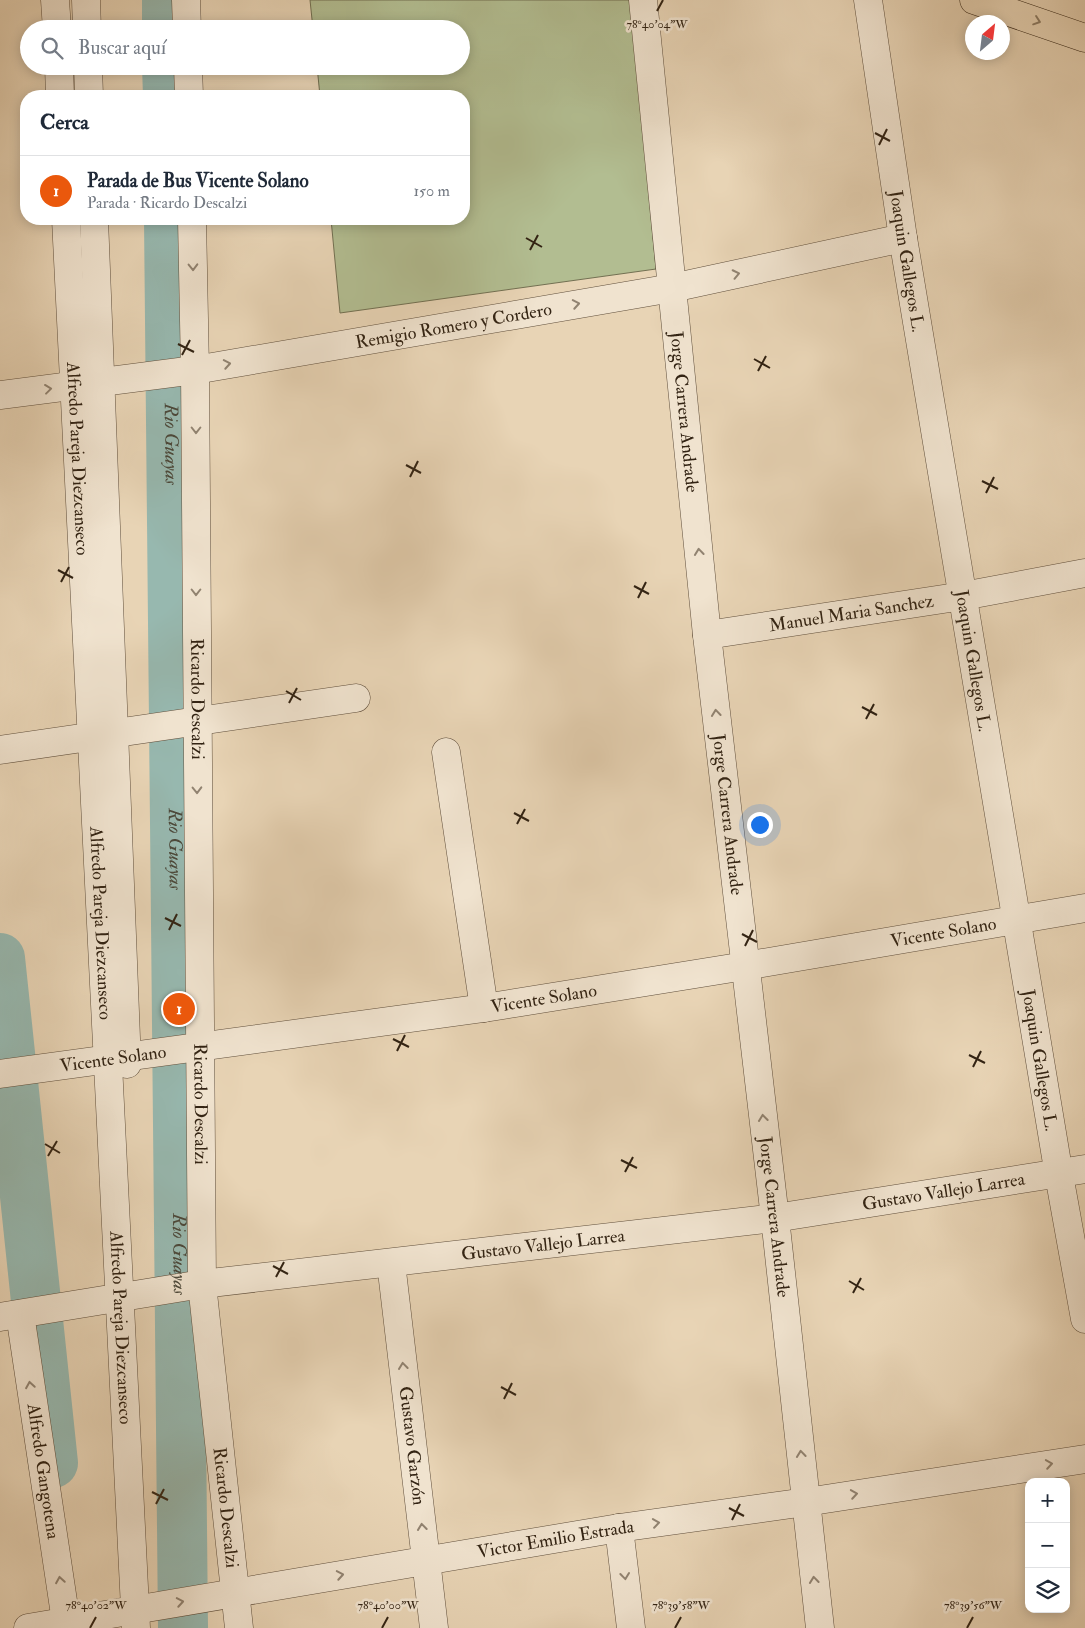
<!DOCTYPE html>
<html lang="es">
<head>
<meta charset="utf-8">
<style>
  body { margin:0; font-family:"IM FELL Double Pica",serif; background:#f2f2f3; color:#1f2937 }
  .controls { position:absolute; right:15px; bottom:15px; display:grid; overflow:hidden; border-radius:10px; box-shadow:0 2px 12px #0003 }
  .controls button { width:45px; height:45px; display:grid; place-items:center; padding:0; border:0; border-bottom:1px solid #e0e1e3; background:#fff; color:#1f2937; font:25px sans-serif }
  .compass { position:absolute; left:965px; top:15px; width:45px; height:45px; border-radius:50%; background:#fff; box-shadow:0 2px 12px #0003; rotate:28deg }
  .you { position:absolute; left:759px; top:824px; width:18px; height:18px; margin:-12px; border:4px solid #fff; border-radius:50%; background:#1a73e8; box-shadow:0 0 0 8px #1a73e833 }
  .badge { display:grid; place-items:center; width:32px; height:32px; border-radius:50%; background:#ea580c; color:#fff; font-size:16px; font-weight:700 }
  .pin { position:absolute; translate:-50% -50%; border:2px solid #fff; box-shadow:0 1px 5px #0006 }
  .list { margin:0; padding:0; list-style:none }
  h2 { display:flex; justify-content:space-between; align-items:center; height:65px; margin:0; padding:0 20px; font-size:21px }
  h2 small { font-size:16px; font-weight:400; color:#747a83 }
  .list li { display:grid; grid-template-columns:32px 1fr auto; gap:15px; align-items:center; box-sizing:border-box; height:70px; padding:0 20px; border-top:1px solid #e0e1e3 }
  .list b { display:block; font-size:19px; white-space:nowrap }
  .list p { margin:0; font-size:16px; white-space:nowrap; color:#747a83 }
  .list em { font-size:16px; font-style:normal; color:#747a83 }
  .icon { flex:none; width:28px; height:28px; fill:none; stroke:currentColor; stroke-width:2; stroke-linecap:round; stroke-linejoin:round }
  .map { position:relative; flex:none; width:1085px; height:1628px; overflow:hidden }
  .search { position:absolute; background:#fff; box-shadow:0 2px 12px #0003; left:20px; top:20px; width:450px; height:55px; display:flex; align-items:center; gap:12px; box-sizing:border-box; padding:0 18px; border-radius:28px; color:#747a83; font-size:19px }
  .panel { position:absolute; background:#fff; box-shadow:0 2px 12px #0003; left:20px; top:90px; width:450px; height:135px; border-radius:20px }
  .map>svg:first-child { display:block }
  .green { fill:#b2bd91; stroke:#727052 }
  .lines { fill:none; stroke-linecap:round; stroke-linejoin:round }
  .river { stroke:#97b8af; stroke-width:50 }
  .minor-casing { stroke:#604f3c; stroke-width:29 }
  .major-casing { stroke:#322313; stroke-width:29 }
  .minor { stroke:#f0e3cf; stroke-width:28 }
  .major { stroke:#e8d4b5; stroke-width:28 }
  .oneway { stroke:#8d7c64 }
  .oneway2 { stroke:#918371 }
  .ticks { fill:none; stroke:#322313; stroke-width:2 }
  .labels { text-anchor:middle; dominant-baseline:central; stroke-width:5; stroke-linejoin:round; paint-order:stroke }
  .street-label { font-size:18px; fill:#322313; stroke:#f0e3cf }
  .water-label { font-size:19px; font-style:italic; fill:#4b483a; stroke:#f0e3cf }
  .ticks-label { font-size:12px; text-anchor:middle; fill:#322313; stroke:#f0e3cf; stroke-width:5; stroke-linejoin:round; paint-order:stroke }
</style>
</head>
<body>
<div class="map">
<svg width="1085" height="1628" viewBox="0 0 1085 1628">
  <rect width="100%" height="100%" fill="#e8d4b5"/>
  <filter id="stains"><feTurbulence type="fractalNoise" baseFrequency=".004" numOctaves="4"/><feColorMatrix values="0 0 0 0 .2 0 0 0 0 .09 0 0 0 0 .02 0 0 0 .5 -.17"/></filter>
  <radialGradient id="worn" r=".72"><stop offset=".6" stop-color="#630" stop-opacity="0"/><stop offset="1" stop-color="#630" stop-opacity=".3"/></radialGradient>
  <!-- green -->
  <path class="green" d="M310,0H631L656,269L340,313L331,219H464V96H320L317,66H461V29H313Z"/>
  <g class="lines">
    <!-- river -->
    <g class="river">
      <path d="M167,0V29"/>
      <path d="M167,66L168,96"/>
      <path id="s1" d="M169,219L183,1628"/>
      <path d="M0,958L53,1463"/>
    </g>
    <!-- minor casing -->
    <g class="minor-casing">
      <g id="minor">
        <path d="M55,0L57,29"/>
        <path d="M86,0L87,29"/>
        <path d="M186,0L187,29"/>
        <path id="s2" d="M643,0L707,635L775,1218L820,1628"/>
        <path id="s3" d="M868,0L903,238L1059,1175L1085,1319"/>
        <path d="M59,66L60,96"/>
        <path d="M88,66L89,96"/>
        <path d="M188,66L189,96"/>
        <path id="s4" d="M66,219L136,1628"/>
        <path d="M94,219L127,1064"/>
        <path id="s5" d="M192,219L195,370L202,1284L239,1628"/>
        <path id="s6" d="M0,395L195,370L672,288L903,238"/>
        <path id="s7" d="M707,635L963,596L1085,573"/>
        <path d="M0,750L356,698"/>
        <path d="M446,752L484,1008"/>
        <path id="s8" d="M0,1074L484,1008L745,966L1085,908"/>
        <path id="s9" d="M391,1263L434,1628"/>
        <path id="s10" d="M20,1314L67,1628"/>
        <path id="s11" d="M0,1317L202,1284L775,1218L1085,1169"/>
        <path d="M619,1528L631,1628"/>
        <path id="s12" d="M28,1628L619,1528L806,1502L1085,1459"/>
      </g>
    </g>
    <!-- major casing -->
    <g class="major-casing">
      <path id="major" d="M974,0L1085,38"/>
    </g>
    <!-- minor -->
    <use href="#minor" class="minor"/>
    <!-- major -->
    <use href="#major" class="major"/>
  </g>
  <!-- one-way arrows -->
  <defs><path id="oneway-chevron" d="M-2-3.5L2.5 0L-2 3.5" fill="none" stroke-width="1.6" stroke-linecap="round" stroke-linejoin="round" transform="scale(1.25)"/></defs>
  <use class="oneway" href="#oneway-chevron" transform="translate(1037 21) rotate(19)"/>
  <g class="oneway2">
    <use href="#oneway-chevron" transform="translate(193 267) rotate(89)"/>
    <use href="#oneway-chevron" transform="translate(736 274) rotate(-12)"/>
    <use href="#oneway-chevron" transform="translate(576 304) rotate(-10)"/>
    <use href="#oneway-chevron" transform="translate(227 364) rotate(-10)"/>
    <use href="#oneway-chevron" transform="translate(48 389) rotate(-7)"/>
    <use href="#oneway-chevron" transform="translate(196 430) rotate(90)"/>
    <use href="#oneway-chevron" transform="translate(699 552) rotate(-96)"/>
    <use href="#oneway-chevron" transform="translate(196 592) rotate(90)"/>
    <use href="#oneway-chevron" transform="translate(716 713) rotate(-96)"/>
    <use href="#oneway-chevron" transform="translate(197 790) rotate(89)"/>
    <use href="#oneway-chevron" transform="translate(763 1118) rotate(-97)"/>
    <use href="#oneway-chevron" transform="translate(403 1366) rotate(-97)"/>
    <use href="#oneway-chevron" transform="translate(30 1385) rotate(-99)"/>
    <use href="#oneway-chevron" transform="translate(801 1454) rotate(-96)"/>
    <use href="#oneway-chevron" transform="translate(1049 1464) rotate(-9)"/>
    <use href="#oneway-chevron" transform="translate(854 1494) rotate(-9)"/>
    <use href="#oneway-chevron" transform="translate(656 1523) rotate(-8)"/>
    <use href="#oneway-chevron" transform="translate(422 1527) rotate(-97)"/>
    <use href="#oneway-chevron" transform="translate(340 1575) rotate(-10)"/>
    <use href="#oneway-chevron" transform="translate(625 1576) rotate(83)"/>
    <use href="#oneway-chevron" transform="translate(60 1580) rotate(-99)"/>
    <use href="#oneway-chevron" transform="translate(814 1580) rotate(-96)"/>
    <use href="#oneway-chevron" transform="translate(180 1602) rotate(-10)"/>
  </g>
  <!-- ticks -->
  <path class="ticks" d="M657,11L663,0M875,133L890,141M879,145L887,129M526,238L542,247M530,250L538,235M178,344L194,352M182,355L190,340M754,359L770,368M758,371L766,356M406,465L421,473M410,477L418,461M982,481L998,489M986,493L994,477M58,570L73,578M61,582L69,567M634,586L649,594M638,598L646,582M286,691L301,700M289,703L297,688M862,707L877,715M866,719L874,704M514,813L529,821M517,824L525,809M165,918L181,926M169,930L177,914M742,934L757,942M745,946L753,930M393,1039L409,1047M397,1051L405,1035M969,1055L985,1063M973,1067L981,1051M45,1144L60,1153M48,1156L57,1141M621,1160L637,1168M625,1172L633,1157M273,1266L288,1274M276,1277L284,1262M849,1281L864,1290M853,1293L861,1278M501,1387L516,1395M504,1399L512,1383M152,1492L168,1500M156,1504L164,1489M729,1508L744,1516M732,1520L740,1504M90,1628L96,1617M382,1628L388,1617M675,1628L681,1617M967,1628L973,1617"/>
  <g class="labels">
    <!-- street labels -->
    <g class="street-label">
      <text stroke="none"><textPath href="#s3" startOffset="264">Joaquin Gallegos L.</textPath></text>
      <text stroke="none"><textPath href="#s6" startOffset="459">Remigio Romero y Cordero</textPath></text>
      <text stroke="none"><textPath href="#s2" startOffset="414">Jorge Carrera Andrade</textPath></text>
      <text stroke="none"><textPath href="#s4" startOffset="240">Alfredo Pareja Diezcanseco</textPath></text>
      <text stroke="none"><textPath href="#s7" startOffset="146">Manuel Maria Sanchez</textPath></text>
      <text stroke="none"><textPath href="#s3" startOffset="669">Joaquin Gallegos L.</textPath></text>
      <text stroke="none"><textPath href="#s5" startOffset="480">Ricardo Descalzi</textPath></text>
      <text stroke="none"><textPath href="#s2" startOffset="819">Jorge Carrera Andrade</textPath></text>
      <text stroke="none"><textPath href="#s4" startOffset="705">Alfredo Pareja Diezcanseco</textPath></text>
      <text stroke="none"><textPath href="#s8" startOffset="954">Vicente Solano</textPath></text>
      <text stroke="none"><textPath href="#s8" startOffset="549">Vicente Solano</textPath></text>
      <text stroke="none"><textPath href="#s8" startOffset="114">Vicente Solano</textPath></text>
      <text stroke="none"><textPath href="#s3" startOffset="1074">Joaquin Gallegos L.</textPath></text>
      <text stroke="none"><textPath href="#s5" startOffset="885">Ricardo Descalzi</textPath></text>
      <text stroke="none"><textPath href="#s11" startOffset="952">Gustavo Vallejo Larrea</textPath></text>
      <text stroke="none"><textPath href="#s2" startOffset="1224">Jorge Carrera Andrade</textPath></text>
      <text stroke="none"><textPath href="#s11" startOffset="548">Gustavo Vallejo Larrea</textPath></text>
      <text stroke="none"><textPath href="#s4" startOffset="1110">Alfredo Pareja Diezcanseco</textPath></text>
      <text stroke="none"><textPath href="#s9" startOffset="184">Gustavo Garzón</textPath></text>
      <text stroke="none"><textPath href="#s10" startOffset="159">Alfredo Gangotena</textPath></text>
      <text stroke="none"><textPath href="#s5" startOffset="1290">Ricardo Descalzi</textPath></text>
      <text stroke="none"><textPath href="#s12" startOffset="535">Victor Emilio Estrada</textPath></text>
    </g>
    <!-- water labels -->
    <g class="water-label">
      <text stroke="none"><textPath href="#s1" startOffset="225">Rio Guayas</textPath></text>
      <text stroke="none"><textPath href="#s1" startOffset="630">Rio Guayas</textPath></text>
      <text stroke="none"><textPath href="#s1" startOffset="1035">Rio Guayas</textPath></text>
    </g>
  </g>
  <g class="ticks-label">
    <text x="657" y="28">78°40'04"W</text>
    <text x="96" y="1609">78°40'02"W</text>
    <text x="388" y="1609">78°40'00"W</text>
    <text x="681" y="1609">78°39'58"W</text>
    <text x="973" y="1609">78°39'56"W</text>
  </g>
  <rect width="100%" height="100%" filter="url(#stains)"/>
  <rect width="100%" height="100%" fill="url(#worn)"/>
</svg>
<div class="controls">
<button>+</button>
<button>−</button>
<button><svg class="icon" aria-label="layers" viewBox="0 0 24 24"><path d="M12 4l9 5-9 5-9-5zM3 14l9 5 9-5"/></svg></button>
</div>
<svg class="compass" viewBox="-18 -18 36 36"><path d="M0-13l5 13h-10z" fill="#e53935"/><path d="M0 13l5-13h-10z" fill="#747a83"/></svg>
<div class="you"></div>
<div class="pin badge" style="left:179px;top:1009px">1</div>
<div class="search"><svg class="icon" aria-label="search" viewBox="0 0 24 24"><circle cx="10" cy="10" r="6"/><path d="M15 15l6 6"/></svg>Buscar aquí</div>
<section class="panel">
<h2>Cerca<small></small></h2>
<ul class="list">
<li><span class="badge">1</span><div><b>Parada de Bus Vicente Solano</b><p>Parada · Ricardo Descalzi</p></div><em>150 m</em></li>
</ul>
</section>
</div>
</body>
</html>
